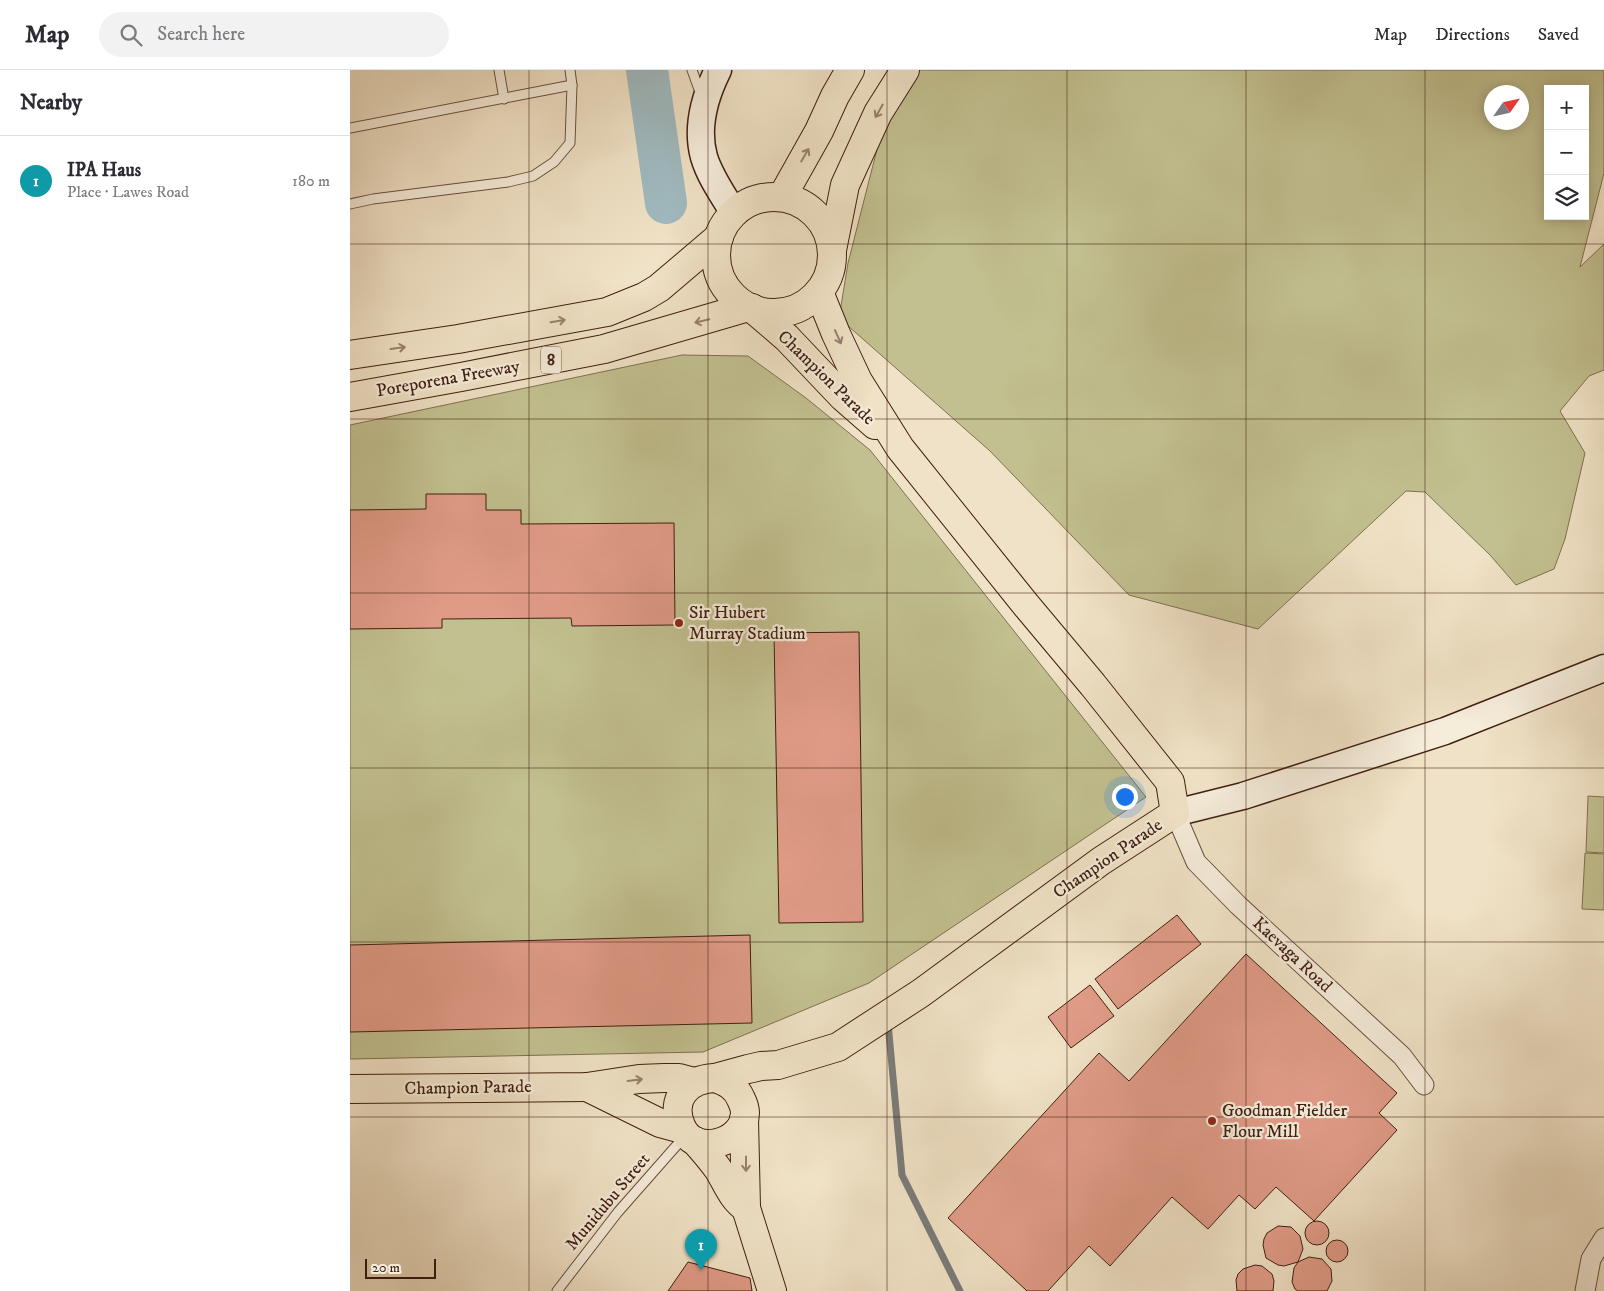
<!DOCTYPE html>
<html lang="en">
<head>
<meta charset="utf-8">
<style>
  body { margin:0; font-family:"IM FELL DW Pica",serif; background:#f2f2f3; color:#2b2b33 }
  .controls { position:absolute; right:15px; top:15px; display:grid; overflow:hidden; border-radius:0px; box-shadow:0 2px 12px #0003 }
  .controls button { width:45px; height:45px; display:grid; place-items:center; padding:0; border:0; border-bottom:1px solid #e1e1e2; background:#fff; color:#2b2b33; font:25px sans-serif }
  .compass { position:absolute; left:1134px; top:15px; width:45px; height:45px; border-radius:50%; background:#fff; box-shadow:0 2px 12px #0003; rotate:56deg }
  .scale { position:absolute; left:15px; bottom:12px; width:71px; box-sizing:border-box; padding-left:5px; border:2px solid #401f11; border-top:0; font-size:14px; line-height:18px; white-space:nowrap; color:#401f11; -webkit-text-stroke:4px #f5ecda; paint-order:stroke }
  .you { position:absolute; left:774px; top:726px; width:18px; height:18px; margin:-12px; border:4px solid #fff; border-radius:50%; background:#1a73e8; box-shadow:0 0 0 8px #1a73e833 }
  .badge { display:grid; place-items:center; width:32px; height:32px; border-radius:50%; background:#8f2418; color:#fff; font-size:16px; font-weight:700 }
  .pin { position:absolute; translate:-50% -41px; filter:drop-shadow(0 1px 2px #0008) }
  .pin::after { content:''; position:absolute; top:26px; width:18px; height:15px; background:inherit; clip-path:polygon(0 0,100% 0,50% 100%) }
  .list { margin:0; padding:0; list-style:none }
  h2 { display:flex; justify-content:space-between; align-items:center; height:65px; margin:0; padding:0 20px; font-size:21px }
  h2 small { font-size:16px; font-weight:400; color:#7c7c81 }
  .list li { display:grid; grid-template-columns:32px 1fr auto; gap:15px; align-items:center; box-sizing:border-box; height:90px; padding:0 20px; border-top:1px solid #e1e1e2 }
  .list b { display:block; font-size:19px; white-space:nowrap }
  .list p { margin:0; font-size:16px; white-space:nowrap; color:#7c7c81 }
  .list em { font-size:16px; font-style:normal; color:#7c7c81 }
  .icon { flex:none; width:28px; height:28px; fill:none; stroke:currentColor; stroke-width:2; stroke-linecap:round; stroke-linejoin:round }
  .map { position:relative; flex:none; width:1254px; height:1221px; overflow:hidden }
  header { display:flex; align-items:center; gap:30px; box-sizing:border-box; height:70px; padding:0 25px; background:#fff; border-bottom:1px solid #e1e1e2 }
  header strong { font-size:24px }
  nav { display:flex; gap:28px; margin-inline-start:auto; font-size:18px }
  .search { width:350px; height:45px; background:#f2f2f3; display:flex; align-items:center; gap:12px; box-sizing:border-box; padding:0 18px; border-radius:28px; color:#7c7c81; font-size:19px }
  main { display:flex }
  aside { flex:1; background:#fff }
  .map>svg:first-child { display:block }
  .green { fill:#c2c090; stroke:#817050; fill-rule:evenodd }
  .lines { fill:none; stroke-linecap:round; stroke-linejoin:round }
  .stream { stroke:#7a7c7a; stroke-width:7 }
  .river { stroke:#a0bac0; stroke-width:42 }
  .building { fill:#e09b87; stroke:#401f11 }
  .lane-casing { stroke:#6c503e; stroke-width:11 }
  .street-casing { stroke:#6c503e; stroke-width:21 }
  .secondary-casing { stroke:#401f11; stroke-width:29 }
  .primary-casing { stroke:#401f11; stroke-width:30 }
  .highway-casing { stroke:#401f11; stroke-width:30 }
  .lane { stroke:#f5ecda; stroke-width:9 }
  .street { stroke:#f5ecda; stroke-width:19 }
  .secondary { stroke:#f5ecda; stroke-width:26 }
  .primary { stroke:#f0e2c6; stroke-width:28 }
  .highway { stroke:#f0e2c6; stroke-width:28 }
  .oneway { stroke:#98806c }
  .grid { fill:none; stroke:#401f11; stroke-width:1; stroke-opacity:0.55 }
  .poi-dot { fill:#8f2418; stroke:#f5ecda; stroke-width:2 }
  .labels { text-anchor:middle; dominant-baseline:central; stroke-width:4.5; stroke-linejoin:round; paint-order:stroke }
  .shield { fill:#f5ecda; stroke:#765c4d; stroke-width:1 }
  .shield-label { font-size:16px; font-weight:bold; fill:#401f11 }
  .street-label { font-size:18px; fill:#401f11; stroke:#f5ecda }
  .poi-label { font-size:18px; fill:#401f11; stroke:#f5ecda; text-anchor:start }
</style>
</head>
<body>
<header>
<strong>Map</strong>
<div class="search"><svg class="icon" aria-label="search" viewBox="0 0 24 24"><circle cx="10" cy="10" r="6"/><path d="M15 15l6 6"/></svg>Search here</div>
<nav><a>Map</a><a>Directions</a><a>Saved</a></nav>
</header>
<main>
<aside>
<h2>Nearby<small></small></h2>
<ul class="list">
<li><span class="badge" style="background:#0f9aa8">1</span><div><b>IPA Haus</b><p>Place · Lawes Road</p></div><em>180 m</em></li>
</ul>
</aside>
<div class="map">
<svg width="1254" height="1221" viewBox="0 0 1254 1221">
  <rect width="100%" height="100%" fill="#f0e2c6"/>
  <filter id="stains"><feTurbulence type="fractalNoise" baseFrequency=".004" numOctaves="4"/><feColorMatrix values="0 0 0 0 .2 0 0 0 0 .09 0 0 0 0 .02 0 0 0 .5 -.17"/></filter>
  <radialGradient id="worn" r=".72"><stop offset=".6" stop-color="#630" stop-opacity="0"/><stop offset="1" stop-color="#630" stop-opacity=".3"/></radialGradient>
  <!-- green -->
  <g class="green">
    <path d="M566,0H1254V103L1230,197L1254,174V300L1239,306L1210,341L1235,383L1215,469L1204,499L1166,515L1140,485L1075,422L1056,421L908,559L779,525L640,381L489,248L498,193L534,52ZM1198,19H1235V146H1198ZM1142,22H1172V52H1142Z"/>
    <path d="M332,285L398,286L456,328L520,380L796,727L519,913L353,982L0,989V355Z"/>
    <path d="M1238,726L1254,727V783L1236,782Z"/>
    <path d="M1235,783L1254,784V840L1232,839Z"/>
  </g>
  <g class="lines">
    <!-- stream -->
    <path class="stream" d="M538,953L552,1105L610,1221"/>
    <!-- river -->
    <path class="river" d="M297,0L316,133"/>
  </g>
  <!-- building -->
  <g class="building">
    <path d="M76,424H136V440H171V454L324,453L325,555L222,556L221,548L92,549V558L0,559V440L76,439Z"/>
    <path d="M509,562L513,852L429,853L424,563Z"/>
    <path d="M827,845L851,874L768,939L745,909Z"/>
    <path d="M400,865L402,953L0,962V875Z"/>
    <path d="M896,884L1047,1023L1029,1043L1047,1060L964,1151L926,1117L905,1139L889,1125L858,1159L822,1127L760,1196L739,1176L698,1221H677L598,1148L749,983L779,1011Z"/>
    <path d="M740,915L764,946L721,978L698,947Z"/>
    <circle cx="967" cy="1163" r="12"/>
    <path d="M928,1156L941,1157L950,1166L953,1179L948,1192L934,1196L928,1195L916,1188L913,1175L914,1169L917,1163Z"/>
    <circle cx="987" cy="1181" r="11"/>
    <path d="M959,1187L972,1189L981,1199L982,1211L977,1221H948L945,1219L942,1212L944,1198L948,1192Z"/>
    <path d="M338,1192L400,1208L402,1221H318Z"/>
    <path d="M905,1195L912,1196L922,1204L924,1211L923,1221H887L886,1210L888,1204L893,1199Z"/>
  </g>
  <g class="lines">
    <!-- lane casing -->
    <g class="lane-casing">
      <g id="lane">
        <path d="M149,0L154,29"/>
        <path d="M342,0L351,25"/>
        <path d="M0,58L222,15L220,0"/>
        <path d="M0,134L23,129L158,112L183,106L204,92L220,73L222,15"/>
        <path d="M207,1221L268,1142L334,1067"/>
      </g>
    </g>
    <!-- street casing -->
    <g class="street-casing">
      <g id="street">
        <path d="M825,743L846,792L888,835L1052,986L1074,1015"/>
        <path d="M1235,1221L1241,1189L1254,1168"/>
      </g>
    </g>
    <!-- secondary casing -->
    <g class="secondary-casing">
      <g id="secondary">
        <path d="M368,0C355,26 346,58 354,87C360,107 373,125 384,143"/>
        <path d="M825,743L893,726L1095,661L1254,598"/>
      </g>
    </g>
    <!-- primary casing -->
    <g class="primary-casing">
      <g id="primary">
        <path d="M402,238L437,268L493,327L525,355"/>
        <path d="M365,1008L398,999L411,996L428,995L488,977L571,923L751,791L825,743L820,712L743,615L676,535L550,378L508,311L486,264L469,222"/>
        <path d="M365,1008C377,1012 386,1017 391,1029C393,1033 395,1038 395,1043C395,1073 344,1088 331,1056C320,1029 337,1009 365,1008Z"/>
        <path d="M237,1017L310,1053L332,1059"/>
        <path d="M0,1019L237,1017L289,1009L314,1008H329L344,1012"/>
        <path d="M394,1049L396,1138L422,1221"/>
        <path d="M345,1071C353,1080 361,1089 368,1099C377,1113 382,1129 396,1138"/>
      </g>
    </g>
    <!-- highway casing -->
    <g class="highway-casing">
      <g id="highway">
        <path d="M432,127L469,61L485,26L500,0"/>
        <circle cx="424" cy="185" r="58"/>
        <path d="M482,180L495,115L528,43L555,0"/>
        <path d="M0,285L108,269L257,242L294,227L309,218L369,167"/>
        <path d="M0,327L111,307L254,279L398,237"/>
      </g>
    </g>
    <!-- lane -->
    <use href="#lane" class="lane"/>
    <!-- street -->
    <use href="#street" class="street"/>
    <!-- secondary -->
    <use href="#secondary" class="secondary"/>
    <!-- primary -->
    <use href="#primary" class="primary"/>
    <!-- highway -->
    <use href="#highway" class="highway"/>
  </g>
  <!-- one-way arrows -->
  <defs><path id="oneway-shaft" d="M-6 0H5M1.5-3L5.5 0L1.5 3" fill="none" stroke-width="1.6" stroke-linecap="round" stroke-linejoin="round" transform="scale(1.25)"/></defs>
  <g class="oneway">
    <use href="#oneway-shaft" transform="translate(529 41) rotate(120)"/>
    <use href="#oneway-shaft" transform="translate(455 85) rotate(-60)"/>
    <use href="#oneway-shaft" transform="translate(208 251) rotate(-10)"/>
    <use href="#oneway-shaft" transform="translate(352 251) rotate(166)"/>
    <use href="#oneway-shaft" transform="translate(488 267) rotate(66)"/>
    <use href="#oneway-shaft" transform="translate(48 278) rotate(-8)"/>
    <use href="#oneway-shaft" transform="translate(285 1010) rotate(-7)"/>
    <use href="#oneway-shaft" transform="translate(396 1094) rotate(90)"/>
  </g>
  <!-- grid -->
  <path class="grid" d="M179,0V1221M358,0V1221M537,0V1221M717,0V1221M896,0V1221M1075,0V1221M0,174H1254M0,349H1254M0,523H1254M0,698H1254M0,872H1254M0,1047H1254"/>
  <!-- markers -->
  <g class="poi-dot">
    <circle cx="329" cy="553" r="5"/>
    <circle cx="862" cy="1051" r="5"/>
  </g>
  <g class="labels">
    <!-- shield labels -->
    <rect class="shield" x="191" y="276.5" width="20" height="27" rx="4"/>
    <g class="shield-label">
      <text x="201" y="290">8</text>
    </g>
    <!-- street labels -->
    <g class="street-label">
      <text transform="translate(476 308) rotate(44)">Champion Parade</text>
      <text transform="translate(98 309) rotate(-10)">Poreporena Freeway</text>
      <text transform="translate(758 789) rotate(-34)">Champion Parade</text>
      <text transform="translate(942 885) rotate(43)">Kaevaga Road</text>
      <text transform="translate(118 1018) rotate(-1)">Champion Parade</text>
      <text transform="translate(258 1132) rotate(-50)">Munidubu Street</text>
    </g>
    <!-- poi labels -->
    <g class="poi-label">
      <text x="339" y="543">Sir Hubert<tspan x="339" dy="21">Murray Stadium</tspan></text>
      <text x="872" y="1041">Goodman Fielder<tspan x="872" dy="21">Flour Mill</tspan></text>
    </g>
  </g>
  <rect width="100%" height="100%" filter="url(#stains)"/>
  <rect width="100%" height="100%" fill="url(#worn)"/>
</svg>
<div class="controls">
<button>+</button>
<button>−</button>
<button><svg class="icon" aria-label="layers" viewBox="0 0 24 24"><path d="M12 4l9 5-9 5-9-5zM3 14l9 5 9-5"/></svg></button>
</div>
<svg class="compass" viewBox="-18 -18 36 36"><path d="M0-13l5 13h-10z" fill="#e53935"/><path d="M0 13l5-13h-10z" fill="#7c7c81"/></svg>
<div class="scale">20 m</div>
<div class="you"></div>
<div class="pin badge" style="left:351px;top:1200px;background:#0f9aa8">1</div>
</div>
</main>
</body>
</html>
